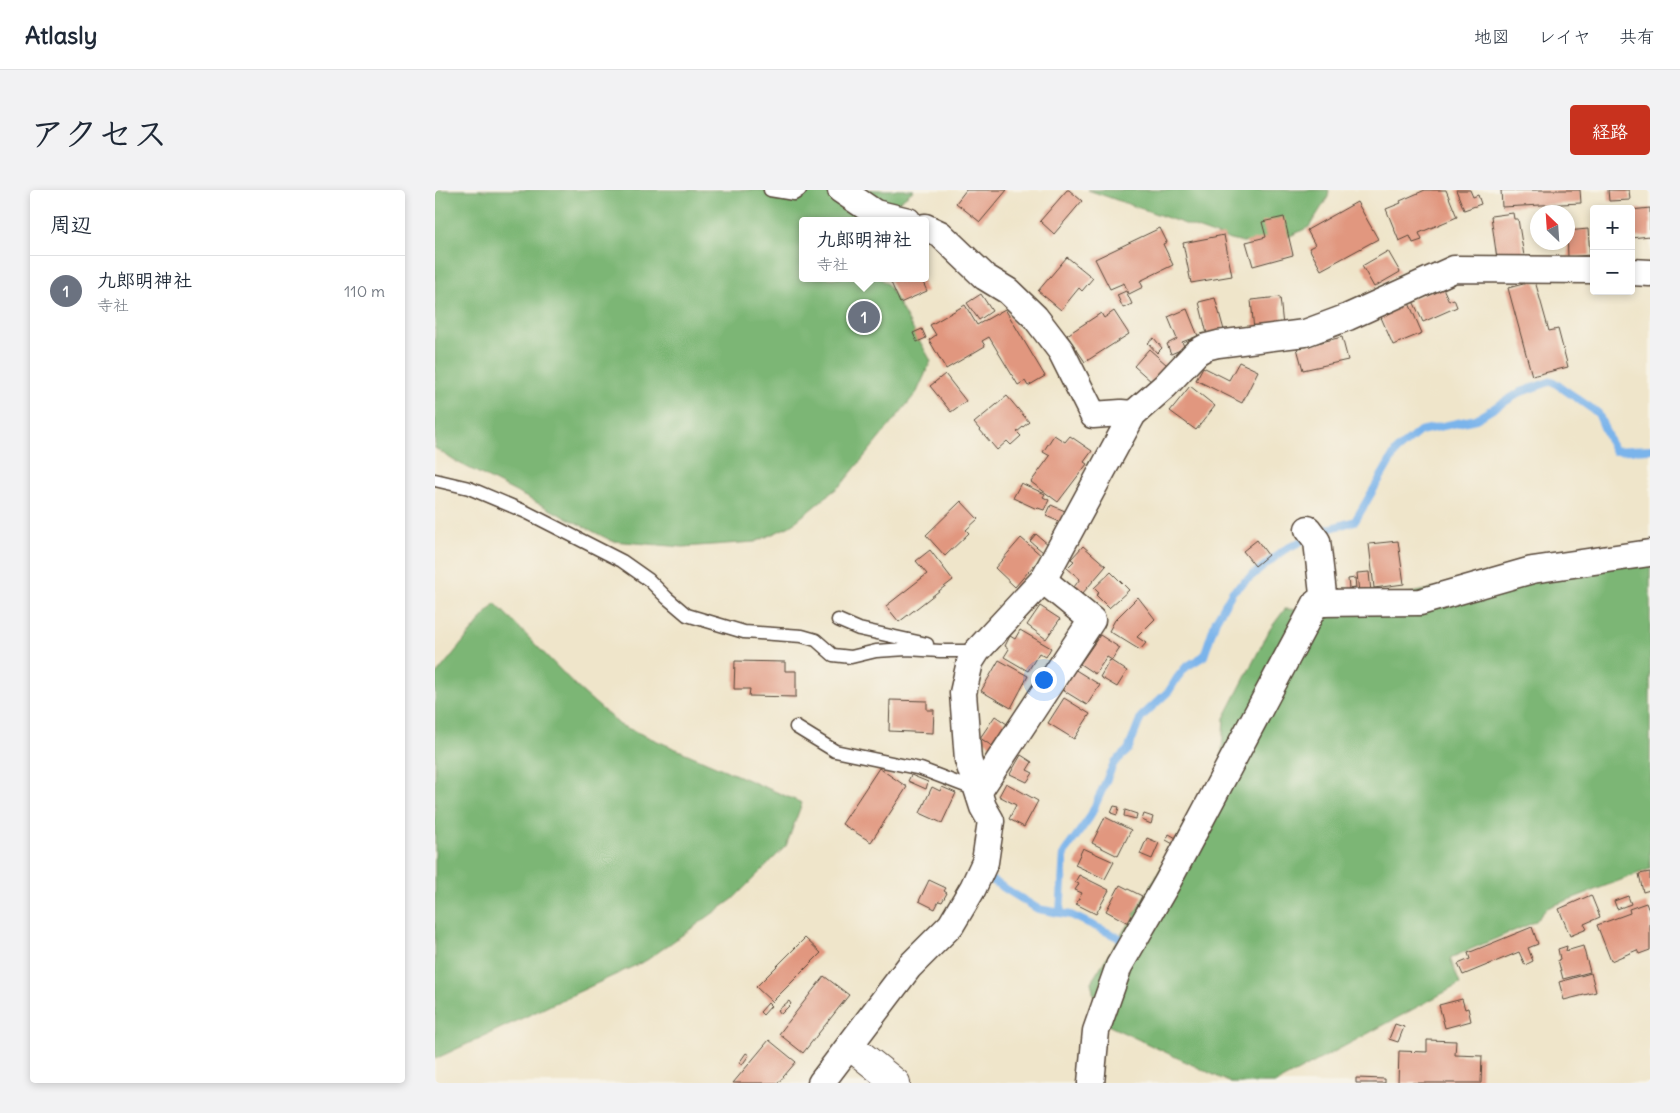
<!DOCTYPE html>
<html lang="ja">
<head>
<meta charset="utf-8">
<style>
  body { margin:0; font-family:Delius,"Klee One",sans-serif; background:#f2f2f3; color:#1f2937 }
  .controls { position:absolute; right:15px; top:15px; display:grid; overflow:hidden; border-radius:5px; box-shadow:0 2px 8px #0003 }
  .controls button { width:45px; height:45px; display:grid; place-items:center; padding:0; border:0; border-bottom:1px solid #e0e1e3; background:#fff; color:#1f2937; font:25px sans-serif }
  .compass { position:absolute; left:1095px; top:15px; width:45px; height:45px; border-radius:50%; background:#fff; box-shadow:0 2px 8px #0003; rotate:335deg }
  .you { position:absolute; left:608px; top:489px; width:18px; height:18px; margin:-12px; border:4px solid #fff; border-radius:50%; background:#1a73e8; box-shadow:0 0 0 8px #1a73e833 }
  .badge { display:grid; place-items:center; width:32px; height:32px; border-radius:50%; background:#c8321e; color:#fff; font-size:16px; font-weight:700 }
  .pin { position:absolute; translate:-50% -50%; border:2px solid #fff; box-shadow:0 1px 5px #0006 }
  .popup { position:absolute; left:364px; top:27px; width:130px; height:65px; box-sizing:border-box; display:grid; place-content:center; border-radius:5px; background:#fff; filter:drop-shadow(0 1px 4px #0005); font-size:16px; white-space:nowrap; color:#747a83 }
  .popup b { font-size:19px; color:#1f2937 }
  .popup::after { content:''; position:absolute; left:50%; top:100%; margin-left:-10px; border:10px solid transparent; border-top-color:#fff }
  .list { margin:0; padding:0; list-style:none }
  h2 { display:flex; justify-content:space-between; align-items:center; height:65px; margin:0; padding:0 20px; font-size:21px }
  h2 small { font-size:16px; font-weight:400; color:#747a83 }
  .list li { display:grid; grid-template-columns:32px 1fr auto; gap:15px; align-items:center; box-sizing:border-box; height:70px; padding:0 20px; border-top:1px solid #e0e1e3 }
  .list b { display:block; font-size:19px; white-space:nowrap }
  .list p { margin:0; font-size:16px; white-space:nowrap; color:#747a83 }
  .list em { font-size:16px; font-style:normal; color:#747a83 }
  .map { position:relative; flex:none; width:1215px; height:893px; overflow:hidden; border-radius:5px }
  header { display:flex; align-items:center; gap:30px; box-sizing:border-box; height:70px; padding:0 25px; background:#fff; border-bottom:1px solid #e0e1e3 }
  header strong { font-size:24px }
  nav { display:flex; gap:28px; margin-inline-start:auto; font-size:18px }
  .intro { display:flex; align-items:center; justify-content:space-between; box-sizing:border-box; height:120px; padding:0 30px }
  h1 { margin:0; font-size:35px }
  .button { padding:12px 22px; border-radius:5px; background:#c8321e; color:#fff; font-size:18px; font-weight:700 }
  main { display:flex; gap:30px; padding:0 30px }
  aside { flex:1; background:#fff; border-radius:5px; box-shadow:0 2px 8px #0003 }
  .map>svg:first-child { display:block }
  .forest { fill:#7bb674; stroke:#5b7049 }
  .lines { fill:none; stroke-linecap:round; stroke-linejoin:round }
  .stream { stroke:#7ab4eb; stroke-width:8 }
  .building { fill:#e1977f }
  .service-casing { stroke:#564638; stroke-width:15 }
  .minor-casing { stroke:#564638; stroke-width:29 }
  .tertiary-casing { stroke:#564638; stroke-width:30 }
  .service { stroke:#fff; stroke-width:12 }
  .minor { stroke:#fff; stroke-width:26 }
  .tertiary { stroke:#fff; stroke-width:28 }
</style>
</head>
<body>
<header>
<strong>Atlasly</strong>
<nav><a>地図</a><a>レイヤ</a><a>共有</a></nav>
</header>
<div class="intro"><h1>アクセス</h1><a class="button">経路</a></div>
<main>
<aside>
<h2>周辺<small></small></h2>
<ul class="list">
<li><span class="badge" style="background:#6b7280">1</span><div><b>九郎明神社</b><p>寺社</p></div><em>110 m</em></li>
</ul>
</aside>
<div class="map">
<svg width="1215" height="893" viewBox="0 0 1215 893">
  <rect width="100%" height="100%" fill="#f7f3e8"/>
  <filter id="ink" filterUnits="userSpaceOnUse"><feTurbulence type="fractalNoise" baseFrequency=".02" numOctaves="2"/><feDisplacementMap in="SourceGraphic" scale="10" xChannelSelector="R" yChannelSelector="G"/><feConvolveMatrix kernelMatrix="1 2 1 2 8 2 1 2 1" color-interpolation-filters="sRGB"/></filter>
  <filter id="wash" filterUnits="userSpaceOnUse"><feTurbulence type="fractalNoise" baseFrequency=".0096" numOctaves="4" result="noise"/><feDisplacementMap in="SourceGraphic" scale="20" xChannelSelector="R" yChannelSelector="G"/><feGaussianBlur stdDeviation="1.12" result="paint"/><feColorMatrix in="noise" values="0 0 0 0 0 0 0 0 0 0 0 0 0 0 0 0 0 1.4 0 .05"/><feComposite in="paint" operator="in"/></filter>
  <g filter="url(#wash)">
    <rect width="100%" height="100%" fill="#efe5ca"/>
    <!-- forest -->
    <g class="forest">
      <path d="M0,0H479L440,31H368V88H445L453,95L496,171L482,202L407,294L355,336L320,352L248,357L177,351L18,270L0,258Z"/>
      <path d="M653,0H894L893,7L874,37L836,55L799,51Z"/>
      <path d="M1215,356V679L1112,718L1100,732L1015,768L1025,794L841,893H796L664,831L656,792L695,731L786,577L789,528L835,439L850,419L885,421Z"/>
      <path d="M60,413L143,498L185,535L367,613L351,656L298,709L212,770L0,869V486Z"/>
    </g>
    <g class="lines">
      <!-- stream -->
      <g class="stream">
        <path d="M558,691L603,719L636,725L691,751"/>
        <path d="M625,723L629,663L655,627L679,573L693,560L706,527L734,501L742,488L751,477L769,466L781,430L798,401L849,360L886,341L920,331L961,261L985,241L1041,229L1086,202L1117,191L1163,223L1179,261L1215,259"/>
      </g>
    </g>
    <g id="blocks">
      <!-- building -->
      <g class="building">
        <path d="M531,0H572L545,32L521,13Z"/>
        <path d="M632,0H634L647,11L619,44L605,31Z"/>
        <path d="M990,0H1011L1022,27L984,43L987,50L978,53L975,46L964,51L951,19L966,13L965,11Z"/>
        <path d="M1021,0H1035L1038,7L1043,5L1046,14L1029,20Z"/>
        <path d="M1066,0H1145L1146,13L1067,17Z"/>
        <path d="M1173,0H1194L1195,10L1174,11Z"/>
        <path d="M922,12L943,49L886,80L874,58L880,55L872,40Z"/>
        <path d="M1215,18V46L1196,48V20Z"/>
        <path d="M1078,23L1079,29H1083L1089,66L1062,69L1056,26Z"/>
        <path d="M849,27L858,65L818,76L811,52L831,47L827,32Z"/>
        <path d="M725,38L732,52L728,54L738,75L705,91L708,97L694,104L689,93L675,99L660,69Z"/>
        <path d="M1153,39L1155,65L1133,67L1132,41Z"/>
        <path d="M789,45L797,86L756,93L748,53Z"/>
        <path d="M953,61L965,82L939,97L927,76Z"/>
        <path d="M632,67L658,88L647,101L644,98L626,120L603,101Z"/>
        <path d="M454,88H486L492,101L465,113Z"/>
        <path d="M1100,91L1114,141L1123,139L1133,177L1097,186L1073,98Z"/>
        <path d="M1007,96L1014,111L1019,109L1022,117L988,132L977,109Z"/>
        <path d="M691,101L697,114L688,118L682,105Z"/>
        <path d="M546,104L557,121L544,130L532,113Z"/>
        <path d="M845,107L848,136L819,140L816,110Z"/>
        <path d="M780,108L789,140L772,144L764,112Z"/>
        <path d="M974,113L987,143L958,155L945,125Z"/>
        <path d="M530,115L542,135L570,119L610,186L593,196L590,191L583,195L554,147L547,151L550,156L511,179L494,150L501,145L495,135Z"/>
        <path d="M424,119L436,120L435,136L422,135Z"/>
        <path d="M752,119L763,146L747,152L750,158L736,164L732,154L742,149L733,127Z"/>
        <path d="M679,121L694,144L650,172L632,145L666,123L669,128Z"/>
        <path d="M487,139L491,148L482,152L478,143Z"/>
        <path d="M907,147L913,170L868,180L862,158Z"/>
        <path d="M719,148L727,158L722,163L713,153Z"/>
        <path d="M714,159L732,175L717,192L699,176Z"/>
        <path d="M804,172L823,181L807,213L761,190L768,177L794,190Z"/>
        <path d="M510,184L531,211L516,222L495,196Z"/>
        <path d="M755,196L780,216L761,240L735,221Z"/>
        <path d="M572,206L594,232L582,242L586,246L576,255L572,251L562,260L539,233Z"/>
        <path d="M619,245L630,252L635,246L657,261L649,272L652,274L623,312L596,292L615,266L608,262Z"/>
        <path d="M586,293L610,304L608,307L614,310L609,320L603,318L602,319L578,308Z"/>
        <path d="M526,311L543,329L531,340L534,343L510,366L491,345Z"/>
        <path d="M616,315L630,321L625,332L611,326Z"/>
        <path d="M601,344L614,355L608,362L595,351Z"/>
        <path d="M586,348L607,366L580,397L560,378Z"/>
        <path d="M822,350L833,365L820,376L808,361Z"/>
        <path d="M963,351L969,394L939,398L934,354Z"/>
        <path d="M648,356L671,376L647,404L639,397L645,389L632,378L639,371L636,369Z"/>
        <path d="M495,360L518,390L464,432L451,416L492,384L481,371Z"/>
        <path d="M676,382L694,400L674,418L661,405L664,403L659,398Z"/>
        <path d="M934,382L936,402L924,403L922,383Z"/>
        <path d="M920,388L921,398L914,399L913,389Z"/>
        <path d="M703,407L720,429L702,447L711,453L705,460L674,441L680,430Z"/>
        <path d="M605,416L625,429L611,449L592,435Z"/>
        <path d="M585,440L616,458L611,467L604,463L593,481L569,467L574,459L570,456L575,446L580,449Z"/>
        <path d="M665,445L685,458L677,470L672,467L660,484L645,474Z"/>
        <path d="M564,470L593,486L576,518L546,501Z"/>
        <path d="M675,470L692,481L682,497L665,487Z"/>
        <path d="M300,471L350,472V481H361V507L314,506L315,499H299Z"/>
        <path d="M639,479L665,495L652,515L626,499Z"/>
        <path d="M629,508L655,524L639,549L613,533Z"/>
        <path d="M455,510L492,511V520H499L498,543L454,541Z"/>
        <path d="M560,526L572,534L557,556L545,548Z"/>
        <path d="M586,565L597,572L592,580L598,583L592,592L575,584Z"/>
        <path d="M444,578L472,597L436,652L407,634Z"/>
        <path d="M476,585L493,592L491,599L473,591Z"/>
        <path d="M571,593L603,611L589,637L574,629L581,615L564,606Z"/>
        <path d="M497,597L505,601L507,597L521,603L507,633L485,623Z"/>
        <path d="M679,616L684,617L682,625L676,623Z"/>
        <path d="M690,620L702,624L701,629L689,626Z"/>
        <path d="M709,624L718,627L716,634L707,630Z"/>
        <path d="M670,627L696,640L683,666L657,653Z"/>
        <path d="M734,644L743,649L740,655L731,650Z"/>
        <path d="M712,648L724,653L717,669L705,664Z"/>
        <path d="M648,658L679,672L670,689L640,675Z"/>
        <path d="M1215,682V700L1208,702L1204,684Z"/>
        <path d="M644,685L674,700L661,724L641,714L647,703L640,700L644,694L640,692Z"/>
        <path d="M494,690L511,698L509,701L512,703L507,712L504,711L500,719L484,711Z"/>
        <path d="M685,695L707,706L698,725L700,726L695,734L671,721Z"/>
        <path d="M1156,705L1165,727L1149,734L1152,739L1135,746L1124,719Z"/>
        <path d="M1193,706L1196,714L1182,719L1179,711Z"/>
        <path d="M1211,713L1215,723V760L1204,764L1202,760L1176,771L1162,735L1195,723L1194,719Z"/>
        <path d="M1097,737L1103,754L1093,758L1098,771L1090,775L1084,762L1028,785L1023,774L1035,769L1033,763Z"/>
        <path d="M370,748L386,763L337,812L321,797Z"/>
        <path d="M1132,756L1131,761L1148,756L1155,782L1128,789L1123,770L1125,769L1123,759Z"/>
        <path d="M1156,783L1161,802L1129,810L1124,792Z"/>
        <path d="M389,786L414,805L368,863L344,844Z"/>
        <path d="M1027,809L1030,819L1033,818L1036,831L1010,838L1004,815Z"/>
        <path d="M354,811L356,814L346,824L343,820Z"/>
        <path d="M333,813L336,816L328,825L325,822Z"/>
        <path d="M960,834L969,837L963,852L954,849Z"/>
        <path d="M334,850L361,872L343,893H298Z"/>
        <path d="M992,850L1021,851L1020,865L1047,866L1046,893H963L964,861L992,862Z"/>
        <path d="M311,863L314,865L307,875L304,873Z"/>
        <path d="M921,888L950,889V893H921Z"/>
      </g>
    </g>
  </g>
  <g filter="url(#ink)">
    <use href="#blocks" fill-opacity="0" stroke="#564638" stroke-width="1"/>
    <g class="lines">
      <!-- service casing -->
      <g class="service-casing">
        <g id="service">
          <path d="M335,0L359,4L365,0"/>
          <path d="M0,290L34,298L91,322L187,371L214,390L232,408L252,425L309,442L367,446L381,450L398,465L416,467L441,461L472,459L505,461H542"/>
          <path d="M403,430L424,439L492,454"/>
          <path d="M361,537L400,561L486,579L541,600"/>
        </g>
      </g>
      <!-- minor casing -->
      <g class="minor-casing">
        <g id="minor">
          <path d="M406,0L440,23L473,31"/>
          <path d="M490,37L505,44L550,87L573,101L600,127L626,161L658,225L686,223L698,224"/>
          <path d="M1196,82L1215,83"/>
          <path d="M873,339L882,351L889,413"/>
          <path d="M544,601L657,430L608,390"/>
          <path d="M386,893L474,777L516,735L538,698L550,672L556,631L548,617L533,570L528,503L535,472L542,461L608,390L698,224L730,196L762,162L771,157L783,154L870,143L913,127L1019,79L1159,80"/>
          <path d="M656,893L661,841L684,776L732,693L881,413L985,412L1097,380L1215,363"/>
        </g>
      </g>
      <!-- tertiary casing -->
      <g class="tertiary-casing">
        <path id="tertiary" d="M415,856L461,893"/>
      </g>
      <!-- service -->
      <use href="#service" class="service"/>
      <!-- minor -->
      <use href="#minor" class="minor"/>
      <!-- tertiary -->
      <use href="#tertiary" class="tertiary"/>
    </g>
  </g>
</svg>
<div class="controls">
<button>+</button>
<button>−</button>
</div>
<svg class="compass" viewBox="-18 -18 36 36"><path d="M0-13l5 13h-10z" fill="#e53935"/><path d="M0 13l5-13h-10z" fill="#747a83"/></svg>
<div class="you"></div>
<div class="pin badge" style="left:429px;top:127px;background:#6b7280">1</div>
<div class="popup"><b>九郎明神社</b>寺社</div>
</div>
</main>
</body>
</html>
